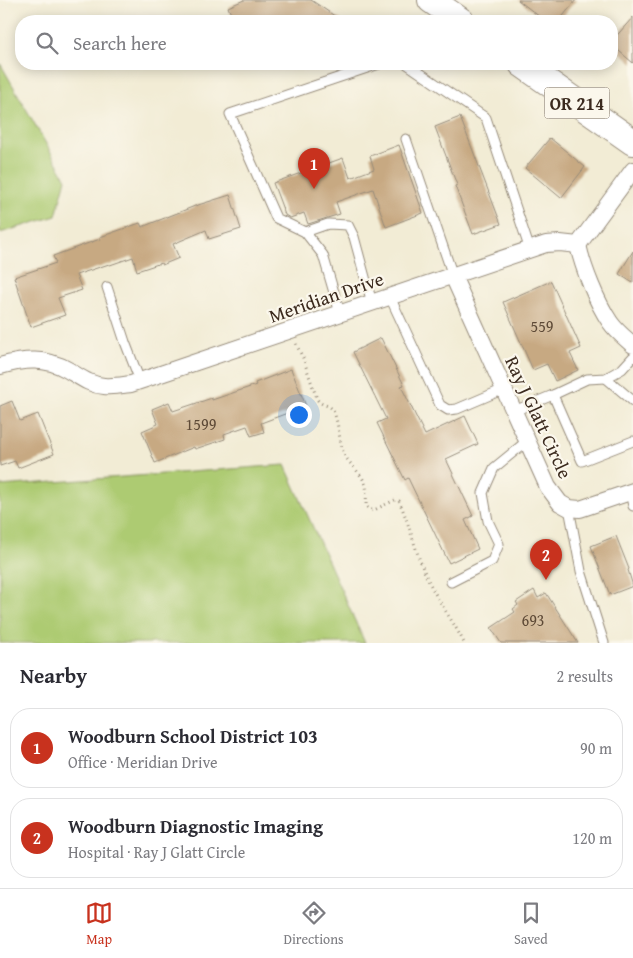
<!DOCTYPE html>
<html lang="en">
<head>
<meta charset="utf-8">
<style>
  body { margin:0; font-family:"Gentium Book Plus",serif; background:#f2f2f3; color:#2b2b33 }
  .you { position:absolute; left:298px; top:414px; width:18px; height:18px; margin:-12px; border:4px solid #fff; border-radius:50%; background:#1a73e8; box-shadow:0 0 0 8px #1a73e833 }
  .badge { display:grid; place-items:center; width:32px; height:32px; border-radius:50%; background:#c8321e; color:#fff; font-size:16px; font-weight:700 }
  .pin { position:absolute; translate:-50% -41px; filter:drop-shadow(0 1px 2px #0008) }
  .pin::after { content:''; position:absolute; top:26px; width:18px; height:15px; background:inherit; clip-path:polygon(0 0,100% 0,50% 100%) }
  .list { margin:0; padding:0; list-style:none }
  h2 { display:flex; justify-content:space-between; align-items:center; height:65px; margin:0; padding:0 20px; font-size:21px }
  h2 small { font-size:16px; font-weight:400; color:#7c7c81 }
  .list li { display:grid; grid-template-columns:32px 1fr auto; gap:15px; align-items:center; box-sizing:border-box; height:80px; margin:0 10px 10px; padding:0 10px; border:1px solid #e1e1e2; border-radius:20px }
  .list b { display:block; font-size:19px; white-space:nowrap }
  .list p { margin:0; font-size:16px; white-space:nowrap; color:#7c7c81 }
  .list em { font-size:16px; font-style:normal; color:#7c7c81 }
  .icon { flex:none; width:28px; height:28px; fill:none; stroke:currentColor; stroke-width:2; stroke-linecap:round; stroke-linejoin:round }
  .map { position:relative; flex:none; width:633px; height:643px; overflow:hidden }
  .search { position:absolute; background:#fff; box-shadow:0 2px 12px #0003; left:15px; right:15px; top:15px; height:55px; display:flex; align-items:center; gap:12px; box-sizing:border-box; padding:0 18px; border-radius:20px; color:#7c7c81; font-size:19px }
  .sheet { height:245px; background:#fff }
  nav { display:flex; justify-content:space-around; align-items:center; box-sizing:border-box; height:70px; border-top:1px solid #e1e1e2; background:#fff; font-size:14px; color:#7c7c81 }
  nav a { display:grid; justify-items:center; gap:2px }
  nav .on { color:#c8321e }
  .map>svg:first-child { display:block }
  .green { fill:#adcb72; stroke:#747a48 }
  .building { fill:#c7a982 }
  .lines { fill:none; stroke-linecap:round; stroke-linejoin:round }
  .lane-casing { stroke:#968b7a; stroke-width:11 }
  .street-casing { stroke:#968b7a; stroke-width:18 }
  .primary-casing { stroke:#968b7a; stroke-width:28 }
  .path { stroke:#968b7a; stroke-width:3; stroke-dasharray:1 4; stroke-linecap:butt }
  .lane { stroke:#fff; stroke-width:9 }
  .street { stroke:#fff; stroke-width:16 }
  .primary { stroke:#fff; stroke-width:26 }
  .labels { text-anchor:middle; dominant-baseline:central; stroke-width:4.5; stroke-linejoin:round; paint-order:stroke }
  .number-label { font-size:16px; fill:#5e4a37 }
  .shield { fill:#fbf7ec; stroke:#75685c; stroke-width:1 }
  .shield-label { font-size:18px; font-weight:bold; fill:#3b2a1e }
  .street-label { font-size:19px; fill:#3b2a1e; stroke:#fbf7ec }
</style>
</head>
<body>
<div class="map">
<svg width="633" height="643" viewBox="0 0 633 643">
  <rect width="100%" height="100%" fill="#fbf7ec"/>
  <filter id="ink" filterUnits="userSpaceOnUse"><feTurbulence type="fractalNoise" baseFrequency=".02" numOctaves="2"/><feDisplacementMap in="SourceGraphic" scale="10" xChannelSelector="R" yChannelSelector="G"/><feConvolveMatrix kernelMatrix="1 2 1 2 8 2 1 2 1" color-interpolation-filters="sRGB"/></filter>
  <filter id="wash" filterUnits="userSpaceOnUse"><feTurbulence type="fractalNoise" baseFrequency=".0096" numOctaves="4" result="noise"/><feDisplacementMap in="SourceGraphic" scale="20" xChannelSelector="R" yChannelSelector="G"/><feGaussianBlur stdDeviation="1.12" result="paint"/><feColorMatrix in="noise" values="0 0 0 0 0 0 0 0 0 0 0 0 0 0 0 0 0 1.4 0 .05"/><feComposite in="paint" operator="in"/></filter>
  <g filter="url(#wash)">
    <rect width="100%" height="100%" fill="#f2ecd5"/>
    <!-- green -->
    <g class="green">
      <path d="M0,63L66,179L56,216L0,233Z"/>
      <path d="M285,465L365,643H0V486Z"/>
    </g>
    <g id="blocks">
      <!-- building -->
      <g class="building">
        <path d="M244,0H311L342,21H234L228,7Z"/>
        <path d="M518,0H576L559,21H545Z"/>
        <path d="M633,17V63L612,45V41Z"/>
        <path d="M460,117L501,224L473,234L455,186L457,185L435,127Z"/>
        <path d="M550,138L585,167L561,198L525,168Z"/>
        <path d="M399,145L423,213L386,227L373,189L336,202L340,214L308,224L304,213L290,218L285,215L273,183L343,158L350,178L374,169L370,156Z"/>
        <path d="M230,195L241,229L209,239L206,230L173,244L179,258L162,265L161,263L137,271L133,257L110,265L109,264L76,275L82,290L58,298L65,315L31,327L14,277L56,263L53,256L100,239V237L140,223L142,227L195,206Z"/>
        <path d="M633,251V283L619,274Z"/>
        <path d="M551,281L581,348L570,353L578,370L555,381L547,364L533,370L503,302Z"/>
        <path d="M381,338L404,385L401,386L425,435L465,416L478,444L446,459L473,516L465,520L478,549L449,563L408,478L405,480L377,423L386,419L353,352Z"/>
        <path d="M291,369L306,406L261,423L264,432L251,436L247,426L224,434L225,439L195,449L194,447L155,463L142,431L158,424L152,409L169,402L173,411L212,398V400L256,385L255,383Z"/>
        <path d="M12,401L20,421L38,414L54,454L18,468L15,461L0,466V406Z"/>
        <path d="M616,536L629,569L628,570L633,586L610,595L591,546Z"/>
        <path d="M534,590L538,598L546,593L578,643H501L491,628L515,612L513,609L518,605L516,602Z"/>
      </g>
    </g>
  </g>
  <g filter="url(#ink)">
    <use href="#blocks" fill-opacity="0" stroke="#968b7a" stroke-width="1"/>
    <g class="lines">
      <!-- lane casing -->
      <g class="lane-casing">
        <g id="lane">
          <path d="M407,64L486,118L530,250"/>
          <path d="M406,139L453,276"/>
          <path d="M305,232L328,224L348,225L354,237L372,303"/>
          <path d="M107,287L125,342L140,381"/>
          <path d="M390,297L440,405L448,410L457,409L504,389"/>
          <path d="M340,313L323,255L305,232L276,218L230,114L379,64"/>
          <path d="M606,378L633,401"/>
          <path d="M553,395L582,461L633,441"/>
          <path d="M514,411L553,395L587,379L606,378L622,369L633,357"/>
          <path d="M630,492L633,506"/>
          <path d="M569,508L581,571L604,643"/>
          <path d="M451,582L492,561L499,544L488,521L483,493L494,468L527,441"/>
        </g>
      </g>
      <!-- street casing -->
      <g class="street-casing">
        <g id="street">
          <path d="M578,245C583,268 597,303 610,322C616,331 625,338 633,345"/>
          <path d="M453,276L548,487L560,503L569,508L580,509L633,491"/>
          <path d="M0,366C24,359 46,357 68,370C80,377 90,385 104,386C113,387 123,385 131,384L546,244L560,243L578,245L633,170"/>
        </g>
      </g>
      <!-- primary casing -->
      <g class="primary-casing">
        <g id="primary">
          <path d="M431,0L461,21"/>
          <path d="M522,64L633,142"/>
        </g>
      </g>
      <!-- path -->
      <path class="path" d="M296,344L303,358L317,399C321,406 328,404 332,409C338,417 339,440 343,451C347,464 362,472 366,486C367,492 366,500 366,506L370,510H374L395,500L399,501C411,527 416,556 429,582C439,603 454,622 464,643"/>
      <!-- lane -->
      <use href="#lane" class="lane"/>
      <!-- street -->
      <use href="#street" class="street"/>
      <!-- primary -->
      <use href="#primary" class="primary"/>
    </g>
  </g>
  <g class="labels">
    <!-- number labels -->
    <g class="number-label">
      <text x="542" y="326">559</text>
      <text x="201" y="424">1599</text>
      <text x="533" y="620">693</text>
    </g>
    <!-- shield labels -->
    <rect class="shield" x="544.5" y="87.5" width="65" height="31" rx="4"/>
    <g class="shield-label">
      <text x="577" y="103">OR 214</text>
    </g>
    <!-- street labels -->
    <g class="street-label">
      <text transform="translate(326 297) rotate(-19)">Meridian Drive</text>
      <text transform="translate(539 417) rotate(65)">Ray J Glatt Circle</text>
    </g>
  </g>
</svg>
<div class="you"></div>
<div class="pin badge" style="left:314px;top:189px">1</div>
<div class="pin badge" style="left:546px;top:580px">2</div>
<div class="search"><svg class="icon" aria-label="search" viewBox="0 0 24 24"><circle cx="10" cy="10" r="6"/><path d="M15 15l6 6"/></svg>Search here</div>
</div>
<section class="sheet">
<h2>Nearby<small>2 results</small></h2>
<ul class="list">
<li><span class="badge">1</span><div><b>Woodburn School District 103</b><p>Office · Meridian Drive</p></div><em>90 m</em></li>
<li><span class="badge">2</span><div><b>Woodburn Diagnostic Imaging</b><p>Hospital · Ray J Glatt Circle</p></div><em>120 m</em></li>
</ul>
</section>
<nav>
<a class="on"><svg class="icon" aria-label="map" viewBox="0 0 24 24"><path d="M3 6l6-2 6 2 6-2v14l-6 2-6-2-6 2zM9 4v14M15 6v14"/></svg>Map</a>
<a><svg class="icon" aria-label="directions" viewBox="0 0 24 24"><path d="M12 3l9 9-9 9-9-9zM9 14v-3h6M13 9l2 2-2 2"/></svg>Directions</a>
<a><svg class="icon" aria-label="saved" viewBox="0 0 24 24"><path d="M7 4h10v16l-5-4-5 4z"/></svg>Saved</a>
</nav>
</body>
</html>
